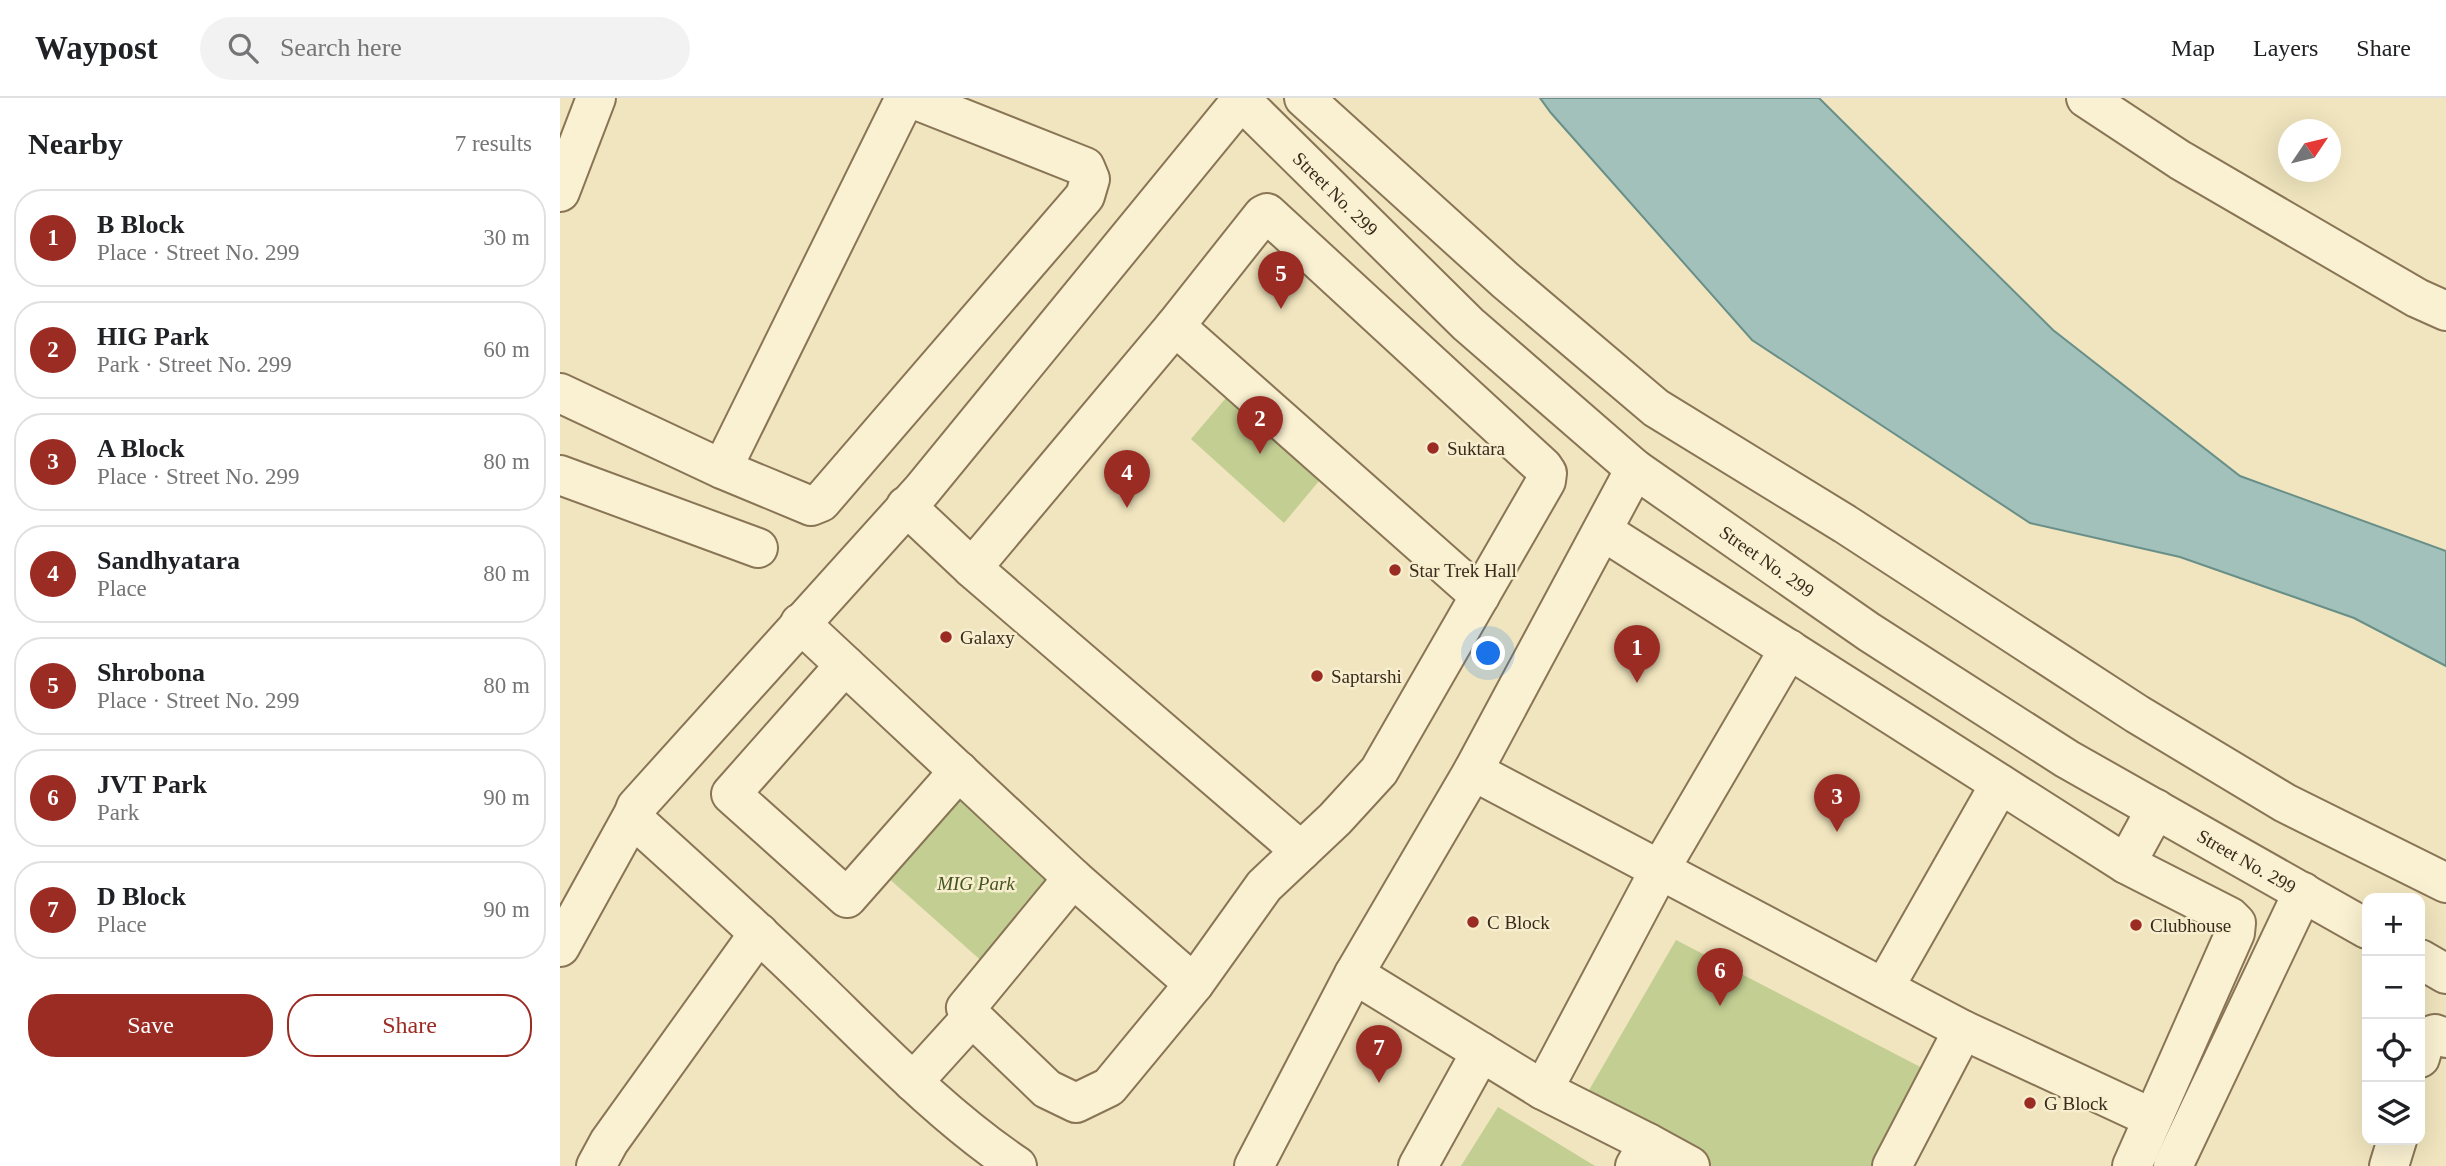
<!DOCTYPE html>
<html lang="en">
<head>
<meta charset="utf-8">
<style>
  body { margin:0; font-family:"Times New Roman",serif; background:#f2f2f2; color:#202124 }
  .controls { position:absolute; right:21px; bottom:21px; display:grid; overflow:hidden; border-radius:14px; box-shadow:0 7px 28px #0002 }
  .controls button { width:63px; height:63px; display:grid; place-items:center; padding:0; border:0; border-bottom:2px solid #e0e0e0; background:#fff; color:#202124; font:35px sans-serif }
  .compass { position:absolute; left:1718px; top:21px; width:63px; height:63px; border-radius:50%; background:#fff; box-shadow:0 7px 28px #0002; rotate:55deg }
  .you { position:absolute; left:929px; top:556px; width:24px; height:24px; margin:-18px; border:5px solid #fff; border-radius:50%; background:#1a73e8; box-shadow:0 0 0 10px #1a73e833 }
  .badge { display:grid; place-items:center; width:46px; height:46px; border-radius:50%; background:#9b2c23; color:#fff; font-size:23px; font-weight:700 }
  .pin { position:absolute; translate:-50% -58px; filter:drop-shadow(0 2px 4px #0008) }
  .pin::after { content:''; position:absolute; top:37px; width:24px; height:21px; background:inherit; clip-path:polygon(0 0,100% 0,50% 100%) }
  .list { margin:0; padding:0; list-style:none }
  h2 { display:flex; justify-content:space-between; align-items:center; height:91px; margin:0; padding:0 28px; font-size:30px }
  h2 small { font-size:23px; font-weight:400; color:#757577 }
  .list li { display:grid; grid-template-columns:46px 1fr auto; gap:21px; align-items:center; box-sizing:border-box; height:98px; margin:0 14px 14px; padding:0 14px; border:2px solid #e0e0e0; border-radius:28px }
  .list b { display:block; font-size:26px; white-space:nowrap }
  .list p { margin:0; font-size:23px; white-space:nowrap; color:#757577 }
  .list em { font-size:23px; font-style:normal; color:#757577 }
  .actions { display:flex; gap:14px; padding:21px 28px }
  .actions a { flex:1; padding:16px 0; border:2px solid #9b2c23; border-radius:28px; text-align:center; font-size:24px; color:#9b2c23 }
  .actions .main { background:#9b2c23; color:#fff }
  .icon { flex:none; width:38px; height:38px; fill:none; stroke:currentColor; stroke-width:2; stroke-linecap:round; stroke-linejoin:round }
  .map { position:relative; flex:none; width:1886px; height:1068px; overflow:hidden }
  header { display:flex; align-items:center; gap:42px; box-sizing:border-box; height:98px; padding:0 35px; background:#fff; border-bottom:2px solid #e0e0e0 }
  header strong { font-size:33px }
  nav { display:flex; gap:38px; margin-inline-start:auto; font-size:24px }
  .search { width:490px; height:63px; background:#f2f2f2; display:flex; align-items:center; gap:18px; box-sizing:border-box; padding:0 24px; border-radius:38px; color:#757577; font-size:26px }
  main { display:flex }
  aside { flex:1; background:#fff }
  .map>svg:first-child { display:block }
  .green { fill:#c2ce92 }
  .water { fill:#a2c1ba; stroke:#698f89; stroke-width:2 }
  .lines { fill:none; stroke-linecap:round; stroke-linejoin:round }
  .minor-casing { stroke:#897556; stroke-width:42 }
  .minor { stroke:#faf1d2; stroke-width:38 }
  .poi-dot { fill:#9b2c23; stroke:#f7eece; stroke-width:2.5 }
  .labels { text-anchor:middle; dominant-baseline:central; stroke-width:5; stroke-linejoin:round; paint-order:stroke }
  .street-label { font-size:19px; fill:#382b1c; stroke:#f7eece }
  .poi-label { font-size:19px; fill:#382b1c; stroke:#f7eece; text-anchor:start }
  .park-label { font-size:19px; font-style:italic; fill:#445521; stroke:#f7eece }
</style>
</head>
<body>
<header>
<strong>Waypost</strong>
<div class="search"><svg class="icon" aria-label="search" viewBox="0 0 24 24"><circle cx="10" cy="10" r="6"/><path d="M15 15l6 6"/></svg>Search here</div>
<nav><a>Map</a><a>Layers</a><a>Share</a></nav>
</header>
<main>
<aside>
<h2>Nearby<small>7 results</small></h2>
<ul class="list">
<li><span class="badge">1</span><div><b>B Block</b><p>Place · Street No. 299</p></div><em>30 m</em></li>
<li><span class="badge">2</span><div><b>HIG Park</b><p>Park · Street No. 299</p></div><em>60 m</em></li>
<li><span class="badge">3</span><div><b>A Block</b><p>Place · Street No. 299</p></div><em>80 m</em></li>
<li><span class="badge">4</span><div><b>Sandhyatara</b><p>Place</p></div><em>80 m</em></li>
<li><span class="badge">5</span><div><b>Shrobona</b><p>Place · Street No. 299</p></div><em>80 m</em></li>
<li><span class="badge">6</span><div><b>JVT Park</b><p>Park</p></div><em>90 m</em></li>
<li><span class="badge">7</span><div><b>D Block</b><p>Place</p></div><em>90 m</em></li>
</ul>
<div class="actions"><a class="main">Save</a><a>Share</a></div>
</aside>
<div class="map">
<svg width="1886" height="1068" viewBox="0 0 1886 1068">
  <rect width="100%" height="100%" fill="#f0e5be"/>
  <!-- green -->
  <g class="green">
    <path d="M677,287L769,371L724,425L631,341Z"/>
    <path d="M398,695L497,784L425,866L326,778Z"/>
    <path d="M1116,842L1368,973L1320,1068H1088L1010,1025Z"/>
    <path d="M938,1009L1035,1068H901Z"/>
  </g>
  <!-- water -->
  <path class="water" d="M980,0H1259L1493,232L1680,378L1886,453V568L1794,520L1620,459L1470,425L1192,242L991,15Z"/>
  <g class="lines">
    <!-- minor casing -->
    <g class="minor-casing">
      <g id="minor">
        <path id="s1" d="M679,0L908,226L1075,371L1309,534L1507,661L1807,831"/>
        <path d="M744,0L945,182L1096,310L1285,426L1577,616L1725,705L1886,785"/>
        <path d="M1526,0L1620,62L1857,200L1886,213"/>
        <path d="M0,94L36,0"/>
        <path d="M615,228L920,498"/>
        <path d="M0,295L162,371L251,408L261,404L525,98L530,81L525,69L351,0"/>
        <path d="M162,371L345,0"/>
        <path d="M0,377L198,450"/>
        <path d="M1043,433L1566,766"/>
        <path d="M412,470L741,753"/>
        <path d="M240,525L513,780L634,886L704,788L775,721L819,673L986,383L987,375L983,369L707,115L703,117L615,228L412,470L346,408"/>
        <path d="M285,567L171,696L287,800L399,673"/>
        <path d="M913,673L1403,932L1332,1068"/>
        <path d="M513,780L406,910L408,915L487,991L516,1005L549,989L634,886"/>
        <path d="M0,849L74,715"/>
        <path d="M1860,861L1886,876"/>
        <path d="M794,876L983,992"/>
        <path d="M1324,890L1440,686"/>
        <path d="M1403,932L1592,1020"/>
        <path d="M1860,960L1866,939L1875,936L1886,940"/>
        <path d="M353,984L412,919"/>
        <path d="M1088,1045L1130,1068"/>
        <path d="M36,1068L49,1044L199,835"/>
        <path d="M457,1068C383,1018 321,953 257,891C199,834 138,779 77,724L74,715L76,709L362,392L683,0"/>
        <path d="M694,1068L794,876L913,673L1075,371"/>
        <path d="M858,1068L921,954"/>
        <path d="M1075,1068L1088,1045L983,992L1099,773L1229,551"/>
        <path d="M1572,1068L1675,835L1676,825L1670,819L1566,766L1596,711"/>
        <path d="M1613,1068L1743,794"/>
        <path d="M1829,1068L1837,1042"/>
      </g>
    </g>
    <!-- minor -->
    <use href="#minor" class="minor"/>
  </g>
  <!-- markers -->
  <g class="poi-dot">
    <circle cx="873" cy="350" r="7"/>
    <circle cx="835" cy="472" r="7"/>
    <circle cx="386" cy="539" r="7"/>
    <circle cx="757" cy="578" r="7"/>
    <circle cx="913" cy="824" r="7"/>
    <circle cx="1576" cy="827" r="7"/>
    <circle cx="1470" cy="1005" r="7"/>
  </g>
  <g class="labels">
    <!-- street labels -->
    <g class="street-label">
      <text stroke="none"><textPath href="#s1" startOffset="136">Street No. 299</textPath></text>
      <text stroke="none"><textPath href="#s1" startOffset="704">Street No. 299</textPath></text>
      <text stroke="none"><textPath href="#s1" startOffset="1270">Street No. 299</textPath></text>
    </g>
    <!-- poi labels -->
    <g class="poi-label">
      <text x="887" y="350">Suktara</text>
      <text x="849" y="472">Star Trek Hall</text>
      <text x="400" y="539">Galaxy</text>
      <text x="771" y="578">Saptarshi</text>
      <text x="927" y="824">C Block</text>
      <text x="1590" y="827">Clubhouse</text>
      <text x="1484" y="1005">G Block</text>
    </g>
    <!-- park labels -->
    <g class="park-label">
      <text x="416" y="785">MIG Park</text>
    </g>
  </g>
</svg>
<div class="controls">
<button>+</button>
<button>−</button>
<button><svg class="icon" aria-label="locate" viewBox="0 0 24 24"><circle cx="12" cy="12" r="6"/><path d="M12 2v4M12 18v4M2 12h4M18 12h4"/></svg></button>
<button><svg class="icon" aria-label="layers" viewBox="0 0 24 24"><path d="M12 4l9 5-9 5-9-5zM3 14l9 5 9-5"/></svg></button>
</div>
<svg class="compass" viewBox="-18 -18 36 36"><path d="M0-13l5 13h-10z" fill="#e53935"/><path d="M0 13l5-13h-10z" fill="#757577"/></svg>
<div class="you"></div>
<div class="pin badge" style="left:1077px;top:585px">1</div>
<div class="pin badge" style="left:700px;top:356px">2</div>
<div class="pin badge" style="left:1277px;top:734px">3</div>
<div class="pin badge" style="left:567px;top:410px">4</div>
<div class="pin badge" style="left:721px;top:211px">5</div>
<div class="pin badge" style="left:1160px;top:908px">6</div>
<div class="pin badge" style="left:819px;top:985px">7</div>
</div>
</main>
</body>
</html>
